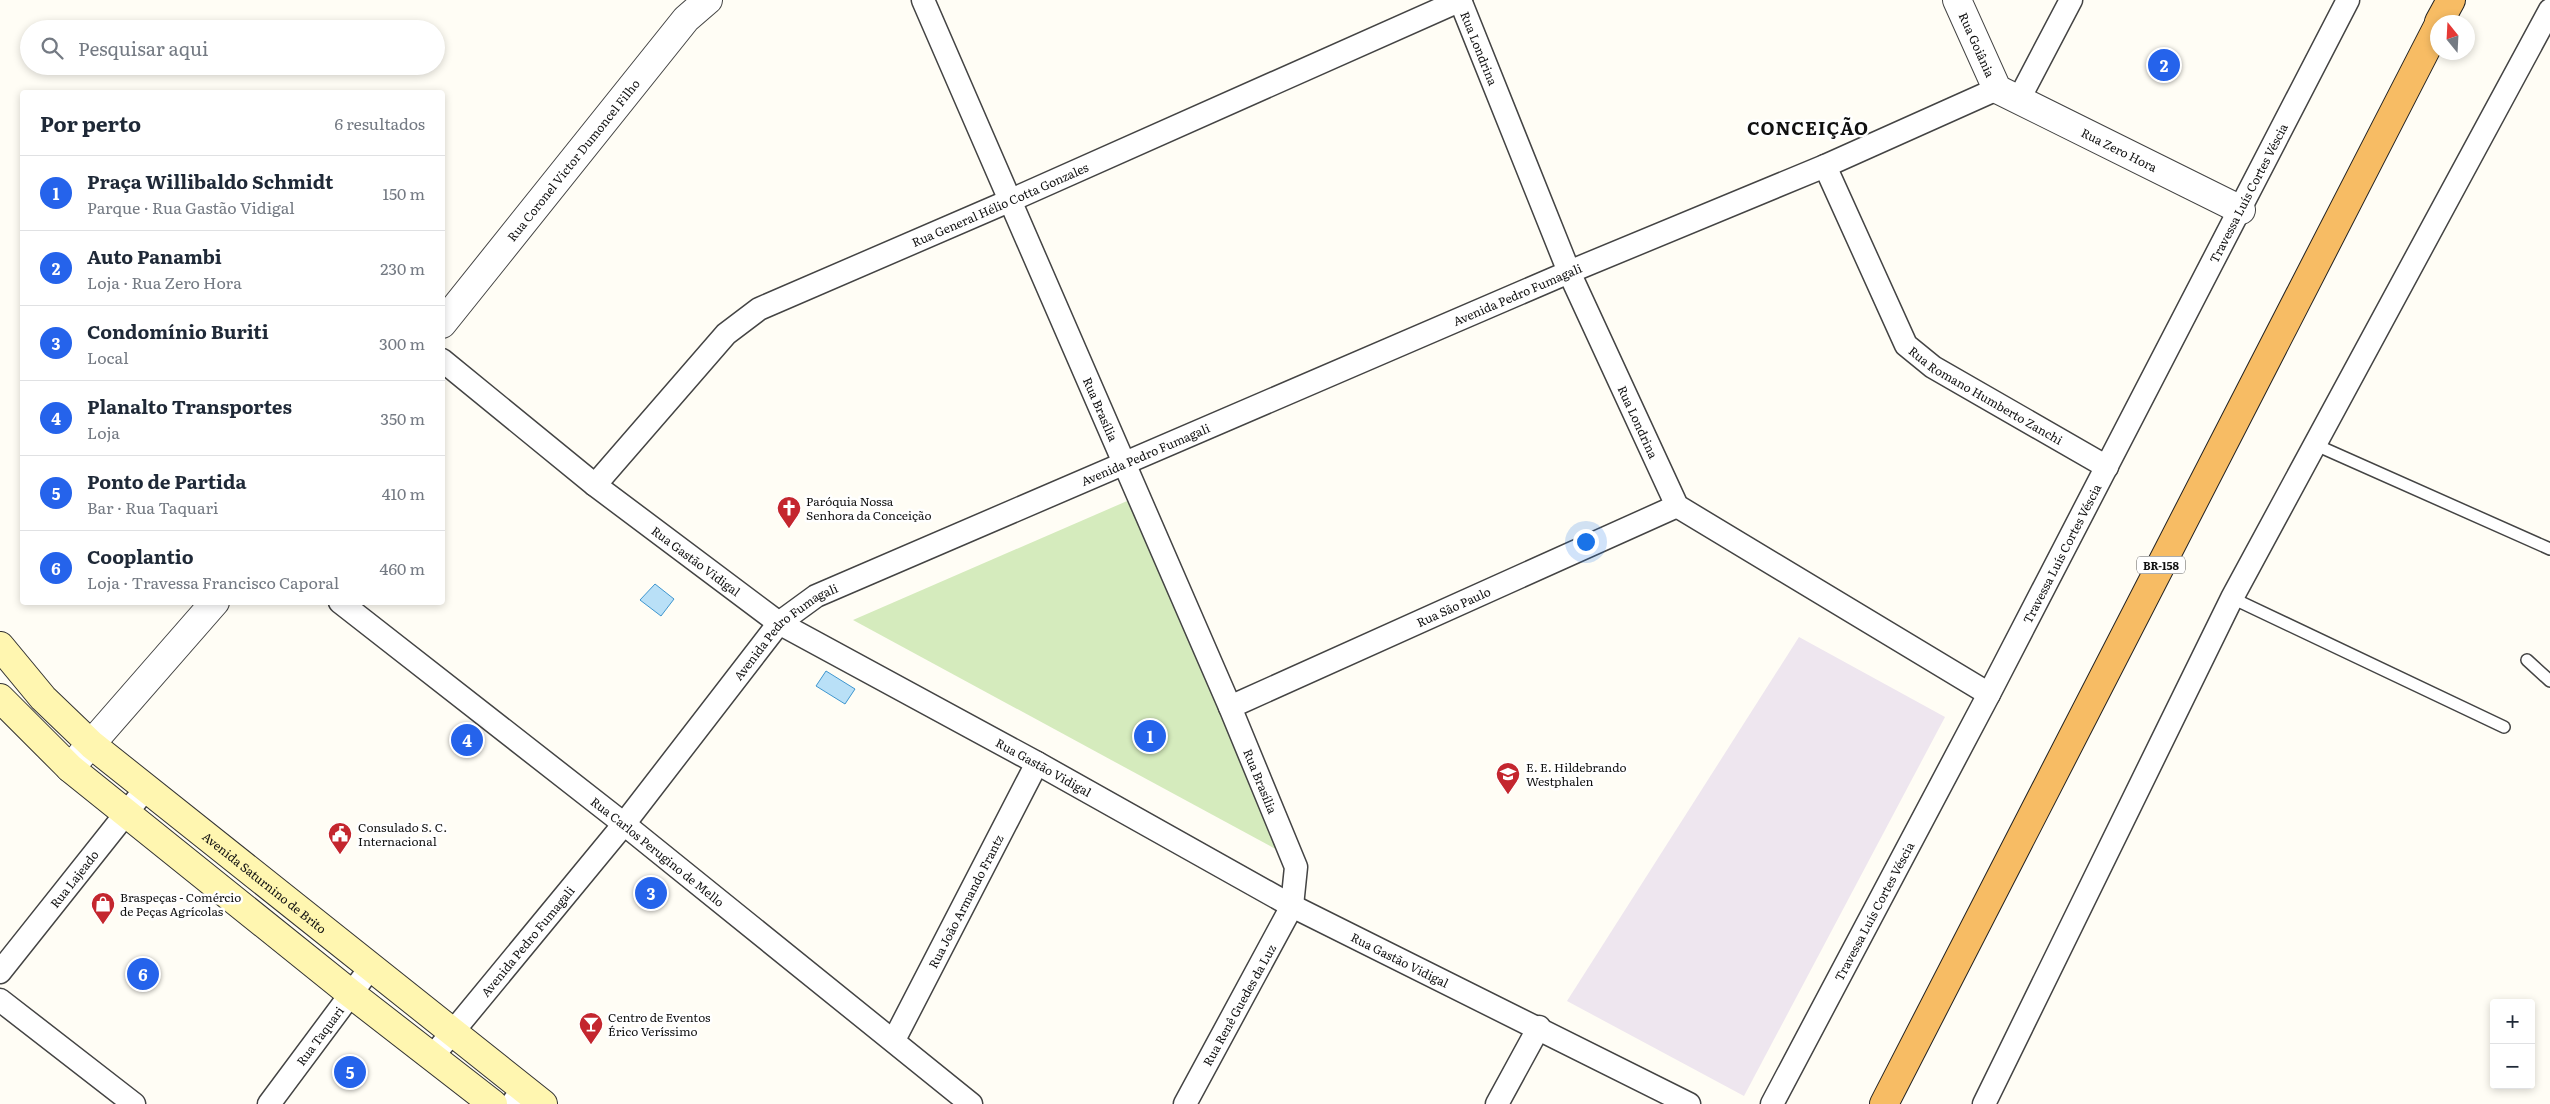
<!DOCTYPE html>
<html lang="pt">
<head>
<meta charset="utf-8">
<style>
  body { margin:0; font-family:Literata,serif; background:#f6f6f7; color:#1f2937 }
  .controls { position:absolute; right:15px; bottom:15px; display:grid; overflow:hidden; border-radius:5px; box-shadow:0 2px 8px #0003 }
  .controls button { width:45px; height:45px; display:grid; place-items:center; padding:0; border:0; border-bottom:1px solid #e0e1e3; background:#fff; color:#1f2937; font:25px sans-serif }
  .compass { position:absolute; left:2430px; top:15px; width:45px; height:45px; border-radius:50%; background:#fff; box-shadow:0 2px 8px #0003; rotate:342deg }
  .you { position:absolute; left:1585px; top:541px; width:18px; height:18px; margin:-12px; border:4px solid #fff; border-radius:50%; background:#1a73e8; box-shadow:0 0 0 8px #1a73e833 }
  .badge { display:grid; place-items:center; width:32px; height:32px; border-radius:50%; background:#2563eb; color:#fff; font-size:16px; font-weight:700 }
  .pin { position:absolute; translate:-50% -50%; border:2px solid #fff; box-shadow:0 1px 5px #0006 }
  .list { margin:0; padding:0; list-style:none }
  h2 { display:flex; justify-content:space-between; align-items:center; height:65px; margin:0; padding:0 20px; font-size:21px }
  h2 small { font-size:16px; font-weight:400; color:#747a83 }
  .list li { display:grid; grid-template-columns:32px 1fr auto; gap:15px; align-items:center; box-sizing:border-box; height:75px; padding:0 20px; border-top:1px solid #e0e1e3 }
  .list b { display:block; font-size:19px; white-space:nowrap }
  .list p { margin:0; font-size:16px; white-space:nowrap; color:#747a83 }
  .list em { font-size:16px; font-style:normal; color:#747a83 }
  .icon { flex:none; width:28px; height:28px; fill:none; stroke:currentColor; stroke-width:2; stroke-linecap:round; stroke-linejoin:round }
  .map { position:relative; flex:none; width:2550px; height:1104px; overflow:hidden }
  .search { position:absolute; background:#fff; box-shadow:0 2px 8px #0003; left:20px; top:20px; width:425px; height:55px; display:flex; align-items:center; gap:12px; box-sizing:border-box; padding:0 18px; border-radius:28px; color:#747a83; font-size:19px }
  .panel { position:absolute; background:#fff; box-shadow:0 2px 8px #0003; left:20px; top:90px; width:425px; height:515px; border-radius:5px }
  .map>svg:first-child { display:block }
  .industrial { fill:#eee6ef }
  .green { fill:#d5ebbd }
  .water { fill:#b9e0f7; stroke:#3f96cf }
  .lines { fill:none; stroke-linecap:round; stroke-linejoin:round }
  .service-casing { stroke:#444; stroke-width:14 }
  .minor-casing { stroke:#444; stroke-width:25 }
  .tertiary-casing { stroke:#444; stroke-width:30 }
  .secondary-casing { stroke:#333; stroke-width:30 }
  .trunk-casing { stroke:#222; stroke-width:30 }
  .service { stroke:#fff; stroke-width:11 }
  .minor { stroke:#fff; stroke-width:22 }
  .tertiary { stroke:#fff; stroke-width:28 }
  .secondary { stroke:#fff6b0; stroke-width:28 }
  .trunk { stroke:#f7bc64; stroke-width:28 }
  .labels { text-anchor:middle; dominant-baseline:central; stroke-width:5; stroke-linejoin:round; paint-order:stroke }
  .shield { fill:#fff; stroke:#585858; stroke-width:1 }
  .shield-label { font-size:11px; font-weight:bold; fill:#111 }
  .street-label { font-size:12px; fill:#111; stroke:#fff }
  .poi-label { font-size:12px; fill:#111; stroke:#fff; text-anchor:start }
  .district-label { font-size:18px; font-weight:bold; letter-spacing:1px; fill:#111; stroke:#fff }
</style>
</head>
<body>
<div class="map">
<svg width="2550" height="1104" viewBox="0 0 2550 1104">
  <rect width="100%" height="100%" fill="#fffdf5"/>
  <!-- industrial -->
  <path class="industrial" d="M1799,637L1945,717L1744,1096L1567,1001Z"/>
  <!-- green -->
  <path class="green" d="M1134,498L1281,852L853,620Z"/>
  <!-- water -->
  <g class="water">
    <path d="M655,584L674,599L661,616L640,600Z"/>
    <path d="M826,671L855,689L845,704L816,686Z"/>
  </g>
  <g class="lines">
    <!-- service casing -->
    <g class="service-casing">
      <g id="service">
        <path d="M2316,445L2550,549"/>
        <path d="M2232,598L2504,727"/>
        <path d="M2527,660L2550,681"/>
      </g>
    </g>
    <!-- minor casing -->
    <g class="minor-casing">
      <g id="minor">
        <path id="s1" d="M923,0L1230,707L1296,867L1292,906L1185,1104"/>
        <path id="s2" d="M1460,0L1569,272L1677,506L1989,694"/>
        <path d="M2019,99L2071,0"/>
        <path id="s3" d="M1825,166L1906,345L1933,367L2107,467"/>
        <path id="s4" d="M442,360L595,485L779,623L1037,763L1292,906L1689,1104"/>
        <path id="s5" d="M595,485L726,334L759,309L1009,201L1461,0"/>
        <path id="s6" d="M340,602L624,824L971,1104"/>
        <path id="s7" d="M1230,707L1677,506"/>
        <path id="s8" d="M0,972L147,787"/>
        <path d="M0,1000L134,1104"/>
        <path id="s9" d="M894,1040L1037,763"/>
        <path id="s10" d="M432,1057L624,824L779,623L816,596L1569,272L1825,166L1997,89"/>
        <path id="s11" d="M269,1104L371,967"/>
        <path d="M512,1104L523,1089"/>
        <path d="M1497,1104L1539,1027"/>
        <path id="s12" d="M1772,1104L1989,694L2348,0"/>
        <path d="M1984,1104L2232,598L2550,10"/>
      </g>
    </g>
    <!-- tertiary casing -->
    <g class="tertiary-casing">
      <g id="tertiary">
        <path id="s13" d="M1957,0L1997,89L2241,210"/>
        <path id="s14" d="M442,324L686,19L708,0"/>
        <path d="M70,768L215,602"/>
      </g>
    </g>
    <!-- secondary casing -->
    <g class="secondary-casing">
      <g id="secondary">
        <path id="s15" d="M0,646L43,698L92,745L543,1104"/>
        <path d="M0,698L70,768L350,993L493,1104"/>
      </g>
    </g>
    <!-- trunk casing -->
    <g class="trunk-casing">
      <g id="trunk">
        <path d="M2439,22L2451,0"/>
        <path d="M1884,1104L2438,26"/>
      </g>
    </g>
    <!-- service -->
    <use href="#service" class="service"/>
    <!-- minor -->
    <use href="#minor" class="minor"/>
    <!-- tertiary -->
    <use href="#tertiary" class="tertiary"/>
    <!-- secondary -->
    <use href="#secondary" class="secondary"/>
    <!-- trunk -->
    <use href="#trunk" class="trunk"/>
  </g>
  <!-- icons -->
  <defs>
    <g id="church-pin" transform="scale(1.25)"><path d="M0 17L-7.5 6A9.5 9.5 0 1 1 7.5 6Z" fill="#c4262e" stroke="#fff"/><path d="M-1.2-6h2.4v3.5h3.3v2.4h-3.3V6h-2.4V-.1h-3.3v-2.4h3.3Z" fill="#fff"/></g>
    <g id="school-pin" transform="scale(1.25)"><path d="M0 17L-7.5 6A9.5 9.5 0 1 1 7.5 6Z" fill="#c4262e" stroke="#fff"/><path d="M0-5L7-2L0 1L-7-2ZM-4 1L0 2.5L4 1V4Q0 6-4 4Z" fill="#fff"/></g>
    <g id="civic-pin" transform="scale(1.25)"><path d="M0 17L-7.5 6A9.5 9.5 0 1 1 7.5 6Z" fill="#c4262e" stroke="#fff"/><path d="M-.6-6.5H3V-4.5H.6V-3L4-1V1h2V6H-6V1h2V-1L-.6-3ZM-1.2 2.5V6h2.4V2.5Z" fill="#fff"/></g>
    <g id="shop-pin" transform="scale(1.25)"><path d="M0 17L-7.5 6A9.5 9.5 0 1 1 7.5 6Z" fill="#c4262e" stroke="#fff"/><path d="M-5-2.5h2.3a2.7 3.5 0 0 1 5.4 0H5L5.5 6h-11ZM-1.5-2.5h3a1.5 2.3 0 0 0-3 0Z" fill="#fff"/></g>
    <g id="bar-pin" transform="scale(1.25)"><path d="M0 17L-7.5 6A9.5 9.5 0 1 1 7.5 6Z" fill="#c4262e" stroke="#fff"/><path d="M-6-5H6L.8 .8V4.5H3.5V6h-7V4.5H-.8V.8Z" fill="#fff"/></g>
  </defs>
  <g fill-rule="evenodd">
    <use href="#church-pin" x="789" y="508"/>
    <use href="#school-pin" x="1508" y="774"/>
    <use href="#civic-pin" x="340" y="834"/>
    <use href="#shop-pin" x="103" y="904"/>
    <use href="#bar-pin" x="591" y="1024"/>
  </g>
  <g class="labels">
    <!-- shield labels -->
    <rect class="shield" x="2137" y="556.5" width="48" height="17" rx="4"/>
    <g class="shield-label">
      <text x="2161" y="565">BR-158</text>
    </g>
    <!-- street labels -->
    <g class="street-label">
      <text stroke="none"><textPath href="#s13" startOffset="49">Rua Goiânia</textPath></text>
      <text stroke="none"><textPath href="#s2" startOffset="52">Rua Londrina</textPath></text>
      <text stroke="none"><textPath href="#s13" startOffset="234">Rua Zero Hora</textPath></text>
      <text stroke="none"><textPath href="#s14" startOffset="210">Rua Coronel Victor Dumoncel Filho</textPath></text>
      <text stroke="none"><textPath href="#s12" startOffset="1028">Travessa Luís Cortes Véscia</textPath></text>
      <text stroke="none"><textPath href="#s5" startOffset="504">Rua General Hélio Cotta Gonzales</textPath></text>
      <text stroke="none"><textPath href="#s10" startOffset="1365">Avenida Pedro Fumagali</textPath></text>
      <text stroke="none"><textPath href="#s3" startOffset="291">Rua Romano Humberto Zanchi</textPath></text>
      <text stroke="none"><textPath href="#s1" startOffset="446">Rua Brasília</textPath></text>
      <text stroke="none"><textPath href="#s2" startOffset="458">Rua Londrina</textPath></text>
      <text stroke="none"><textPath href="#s10" startOffset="960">Avenida Pedro Fumagali</textPath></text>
      <text stroke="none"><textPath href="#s12" startOffset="622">Travessa Luís Cortes Véscia</textPath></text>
      <text stroke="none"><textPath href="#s4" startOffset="324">Rua Gastão Vidigal</textPath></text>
      <text stroke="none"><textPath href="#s7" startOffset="245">Rua São Paulo</textPath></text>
      <text stroke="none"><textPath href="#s10" startOffset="555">Avenida Pedro Fumagali</textPath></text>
      <text stroke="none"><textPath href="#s4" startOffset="729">Rua Gastão Vidigal</textPath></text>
      <text stroke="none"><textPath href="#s1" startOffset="851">Rua Brasília</textPath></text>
      <text stroke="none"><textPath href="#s6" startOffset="404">Rua Carlos Perugino de Mello</textPath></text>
      <text stroke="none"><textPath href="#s8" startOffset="119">Rua Lajeado</textPath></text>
      <text stroke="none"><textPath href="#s15" startOffset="356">Avenida Saturnino de Brito</textPath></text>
      <text stroke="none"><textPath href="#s9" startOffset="156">Rua João Armando Frantz</textPath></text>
      <text stroke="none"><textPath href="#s12" startOffset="218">Travessa Luís Cortes Véscia</textPath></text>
      <text stroke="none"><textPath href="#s10" startOffset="150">Avenida Pedro Fumagali</textPath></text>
      <text stroke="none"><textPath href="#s4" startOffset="1134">Rua Gastão Vidigal</textPath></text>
      <text transform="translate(1239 1005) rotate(-61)">Rua Renê Guedes da Luz</text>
      <text stroke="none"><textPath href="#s11" startOffset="85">Rua Taquari</textPath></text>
    </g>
    <!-- poi labels -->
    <g class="poi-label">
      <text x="806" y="501">Paróquia Nossa<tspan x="806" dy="14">Senhora da Conceição</tspan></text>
      <text x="1526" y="767">E. E. Hildebrando<tspan x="1526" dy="14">Westphalen</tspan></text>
      <text x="358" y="827">Consulado S. C.<tspan x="358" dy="14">Internacional</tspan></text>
      <text x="120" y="897">Braspeças - Comércio<tspan x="120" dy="14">de Peças Agrícolas</tspan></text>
      <text x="608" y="1017">Centro de Eventos<tspan x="608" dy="14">Érico Veríssimo</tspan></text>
    </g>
    <!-- district labels -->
    <g class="district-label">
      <text x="1808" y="127">CONCEIÇÃO</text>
    </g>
  </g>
</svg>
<div class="controls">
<button>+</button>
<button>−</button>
</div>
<svg class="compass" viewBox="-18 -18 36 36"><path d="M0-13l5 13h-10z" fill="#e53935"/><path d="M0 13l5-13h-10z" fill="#747a83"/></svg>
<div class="you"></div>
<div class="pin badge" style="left:1150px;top:736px">1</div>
<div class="pin badge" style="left:2164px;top:65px">2</div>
<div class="pin badge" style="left:651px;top:893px">3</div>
<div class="pin badge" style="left:467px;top:740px">4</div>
<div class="pin badge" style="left:350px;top:1072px">5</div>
<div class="pin badge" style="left:143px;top:974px">6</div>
<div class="search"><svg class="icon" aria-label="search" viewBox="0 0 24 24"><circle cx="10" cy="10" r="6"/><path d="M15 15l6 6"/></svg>Pesquisar aqui</div>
<section class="panel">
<h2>Por perto<small>6 resultados</small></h2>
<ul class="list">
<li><span class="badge">1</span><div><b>Praça Willibaldo Schmidt</b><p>Parque · Rua Gastão Vidigal</p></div><em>150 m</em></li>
<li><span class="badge">2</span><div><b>Auto Panambi</b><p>Loja · Rua Zero Hora</p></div><em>230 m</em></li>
<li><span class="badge">3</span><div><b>Condomínio Buriti</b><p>Local</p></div><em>300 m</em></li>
<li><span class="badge">4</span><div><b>Planalto Transportes</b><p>Loja</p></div><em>350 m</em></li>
<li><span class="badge">5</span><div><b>Ponto de Partida</b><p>Bar · Rua Taquari</p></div><em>410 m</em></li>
<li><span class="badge">6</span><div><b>Cooplantio</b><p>Loja · Travessa Francisco Caporal</p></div><em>460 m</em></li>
</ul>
</section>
</div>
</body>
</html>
